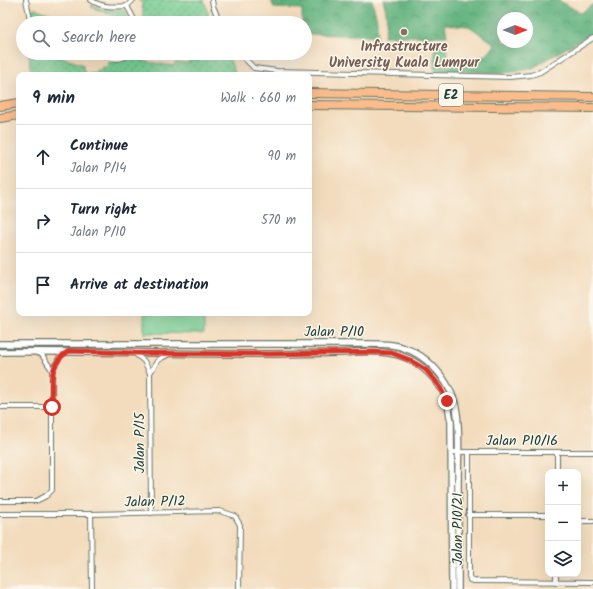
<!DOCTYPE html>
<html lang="en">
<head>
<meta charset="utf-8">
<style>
  body { margin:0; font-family:Kalam,sans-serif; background:#f6f6f7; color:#1f2937 }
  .controls { position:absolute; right:12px; bottom:12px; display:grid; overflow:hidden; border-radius:8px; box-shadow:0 4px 16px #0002 }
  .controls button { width:36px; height:36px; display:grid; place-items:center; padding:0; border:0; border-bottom:1px solid #e0e1e3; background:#fff; color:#1f2937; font:20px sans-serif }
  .compass { position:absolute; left:497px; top:12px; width:36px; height:36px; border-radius:50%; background:#fff; box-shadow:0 4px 16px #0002; rotate:90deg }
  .stop { position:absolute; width:12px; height:12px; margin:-9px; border:3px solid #d93025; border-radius:50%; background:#fff }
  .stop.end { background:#d93025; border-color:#fff; box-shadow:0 1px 4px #0008 }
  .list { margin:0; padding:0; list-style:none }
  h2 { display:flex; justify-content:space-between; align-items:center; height:52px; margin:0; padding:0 16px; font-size:17px }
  h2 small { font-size:13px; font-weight:400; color:#747a83 }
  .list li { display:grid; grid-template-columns:26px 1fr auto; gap:12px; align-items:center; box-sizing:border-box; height:64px; padding:0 16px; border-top:1px solid #e0e1e3 }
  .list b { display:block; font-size:15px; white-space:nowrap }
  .list p { margin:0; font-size:13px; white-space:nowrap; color:#747a83 }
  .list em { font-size:13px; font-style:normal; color:#747a83 }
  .icon { flex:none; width:22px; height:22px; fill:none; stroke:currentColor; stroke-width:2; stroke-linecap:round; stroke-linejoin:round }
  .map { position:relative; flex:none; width:593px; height:589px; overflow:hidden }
  .search { position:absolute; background:#fff; box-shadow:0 4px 16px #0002; left:16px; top:16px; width:296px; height:44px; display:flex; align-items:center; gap:10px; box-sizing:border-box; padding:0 14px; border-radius:22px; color:#747a83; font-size:15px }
  .panel { position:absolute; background:#fff; box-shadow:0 4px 16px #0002; left:16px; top:72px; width:296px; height:244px; border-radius:8px }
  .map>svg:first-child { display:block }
  .grass { fill:url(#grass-dots); stroke:#4c8664 }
  .forest { fill:url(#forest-crowns); stroke:#407859; fill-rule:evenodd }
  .pitch { fill:#79cf94; stroke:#4c8664 }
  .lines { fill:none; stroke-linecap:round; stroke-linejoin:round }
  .minor-casing { stroke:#697564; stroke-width:6 }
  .tertiary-casing { stroke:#697564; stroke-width:8 }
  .motorway-casing { stroke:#697564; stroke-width:10 }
  .minor { stroke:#fff; stroke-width:4 }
  .tertiary { stroke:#fff; stroke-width:5.5 }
  .motorway { stroke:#fabc8b; stroke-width:8 }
  .route { stroke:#d93025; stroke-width:5 }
  .education-dot { fill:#8d6e63; stroke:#fbf7ec; stroke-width:1.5 }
  .labels { text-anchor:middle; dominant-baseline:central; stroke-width:3; stroke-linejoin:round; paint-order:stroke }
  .shield { fill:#fbf7ec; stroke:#61756b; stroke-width:1 }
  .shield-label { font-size:13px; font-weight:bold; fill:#1f3d34 }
  .education-label { font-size:14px; font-weight:bold; fill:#785e54; stroke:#fbf7ec }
  .street-label { font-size:14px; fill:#1f3d34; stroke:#fbf7ec }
</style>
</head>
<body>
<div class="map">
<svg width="593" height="589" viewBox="0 0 593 589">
  <defs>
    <pattern id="grass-dots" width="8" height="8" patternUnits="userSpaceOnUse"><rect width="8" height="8" fill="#79cf94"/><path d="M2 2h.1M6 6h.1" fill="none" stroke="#63a97a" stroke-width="1.8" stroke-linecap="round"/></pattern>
    <pattern id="forest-crowns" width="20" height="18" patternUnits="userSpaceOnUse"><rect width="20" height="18" fill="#62b27e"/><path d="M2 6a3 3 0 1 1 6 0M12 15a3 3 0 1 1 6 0" fill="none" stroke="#509268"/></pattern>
  </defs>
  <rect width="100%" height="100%" fill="#fbf7ec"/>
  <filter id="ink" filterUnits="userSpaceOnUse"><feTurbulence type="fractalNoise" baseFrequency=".025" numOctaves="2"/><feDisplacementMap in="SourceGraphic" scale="8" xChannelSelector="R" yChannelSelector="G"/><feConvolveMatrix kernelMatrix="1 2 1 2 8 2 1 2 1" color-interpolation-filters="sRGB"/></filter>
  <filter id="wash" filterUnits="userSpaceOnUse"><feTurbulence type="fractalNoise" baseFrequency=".012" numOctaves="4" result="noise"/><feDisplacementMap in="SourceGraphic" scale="16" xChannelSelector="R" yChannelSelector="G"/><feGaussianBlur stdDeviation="0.9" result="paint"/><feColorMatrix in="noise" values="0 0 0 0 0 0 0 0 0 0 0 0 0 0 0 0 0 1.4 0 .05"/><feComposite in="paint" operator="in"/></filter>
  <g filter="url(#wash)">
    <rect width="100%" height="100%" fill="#f3dcbd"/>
    <!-- grass -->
    <g class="grass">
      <path d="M138,0H204L209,16V23H144L142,3Z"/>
      <path d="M92,5C103,11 112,10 124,10L132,23H125L122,18H119L91,7Z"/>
      <path d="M34,8L53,15L51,20L54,23H34L32,18L31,11Z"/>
      <path d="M29,53H63L61,57L83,65V70L86,73V75H31Z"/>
      <path d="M133,53H142L143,61L173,66L175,63H189V58H205L208,53H227L236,75H88L89,74L96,73L97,70H101L102,67H107L109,62C118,62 127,62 133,53Z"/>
    </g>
    <!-- forest -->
    <g class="forest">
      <path d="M271,0H372L377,20V36L305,34V23H302V9L274,8Z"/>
      <path d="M383,0H558L581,13L593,4V32L531,69L505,73L434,70L435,44L447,45L448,58C468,59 484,64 495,44L469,26L445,24L447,36H384C387,20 388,16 383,0ZM503,18H527V42H503Z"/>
    </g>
    <!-- pitch -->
    <path class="pitch" d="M144,313H204V334L144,333Z"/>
  </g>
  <g filter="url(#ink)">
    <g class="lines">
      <!-- minor casing -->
      <g class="minor-casing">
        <g id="minor">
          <path d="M26,0L30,19L33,23"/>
          <path d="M91,0C102,8 115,7 127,6L133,0"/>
          <path d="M212,0L213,6L220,23"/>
          <path d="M127,6L136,23"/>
          <path d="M98,53C110,58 120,63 130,53"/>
          <path d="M239,53L254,68L277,71L510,77L531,75L540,72L593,38"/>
          <path d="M37,353L42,355L52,370"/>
          <path d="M134,353L144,361L150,373L151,513"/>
          <path d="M150,373L158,360L169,354"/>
          <path d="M0,407H52"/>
          <path d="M451,452H593"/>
          <path d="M469,452V576L470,580L474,581L593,582"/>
          <path d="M557,472V452"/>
          <path d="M0,501H36L46,496L52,490V370L61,355L67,352"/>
          <path d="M0,514H91L220,511L235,516L240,525L239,589"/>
          <path d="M91,514L92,589"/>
          <path d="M468,515H548"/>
          <path d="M578,521H593"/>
          <path d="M556,582V574"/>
        </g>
      </g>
      <!-- tertiary casing -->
      <g class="tertiary-casing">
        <g id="tertiary">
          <path d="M0,344H368C376,344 384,344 392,345C426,350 452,381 457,413C460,436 458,460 458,483C458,518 458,554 458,589"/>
          <path d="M0,352C90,351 180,354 270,354C292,354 314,353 337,353C361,352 389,348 411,360C427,369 440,383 447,400C449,407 449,414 451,421L452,589"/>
        </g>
      </g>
      <!-- motorway casing -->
      <g class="motorway-casing">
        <g id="motorway">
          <path d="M309,93L593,97"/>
          <path d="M309,105L593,108"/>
          <path d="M0,106L19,103"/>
          <path d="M0,118L19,115"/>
        </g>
      </g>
      <!-- minor -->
      <use href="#minor" class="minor"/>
      <!-- tertiary -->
      <use href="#tertiary" class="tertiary"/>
      <!-- motorway -->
      <use href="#motorway" class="motorway"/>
    </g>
  </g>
  <g class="lines" filter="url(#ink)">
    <!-- route -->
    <path class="route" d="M52,407C52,386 47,363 69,351L134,353L269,354L373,352L392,353L410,360L426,370L439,385L447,401"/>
  </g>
  <!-- markers -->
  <circle class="education-dot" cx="404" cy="32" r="4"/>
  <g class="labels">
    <!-- shield labels -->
    <rect class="shield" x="439" y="84" width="24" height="22" rx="3"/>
    <g class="shield-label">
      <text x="451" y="95">E2</text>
    </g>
    <!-- education labels -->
    <g class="education-label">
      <text x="404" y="47">Infrastructure<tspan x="404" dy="16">University Kuala Lumpur</tspan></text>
    </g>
    <!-- street labels -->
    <g class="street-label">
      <text x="334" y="332">Jalan P/10</text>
      <text x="522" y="441">Jalan P10/16</text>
      <text transform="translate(140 443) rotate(-90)">Jalan P/15</text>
      <text transform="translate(155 502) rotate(-1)">Jalan P/12</text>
      <text transform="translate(458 529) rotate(-90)">Jalan P10/21</text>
    </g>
  </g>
</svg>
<div class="controls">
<button>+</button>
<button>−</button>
<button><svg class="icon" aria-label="layers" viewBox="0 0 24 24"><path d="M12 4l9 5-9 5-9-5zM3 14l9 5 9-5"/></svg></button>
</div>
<svg class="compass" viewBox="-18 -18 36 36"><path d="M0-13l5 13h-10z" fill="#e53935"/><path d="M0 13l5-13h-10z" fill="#747a83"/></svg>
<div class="stop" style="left:52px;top:407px"></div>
<div class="stop end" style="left:447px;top:401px"></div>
<div class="search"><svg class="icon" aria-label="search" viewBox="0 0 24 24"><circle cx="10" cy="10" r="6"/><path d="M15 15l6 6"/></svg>Search here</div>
<section class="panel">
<h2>9 min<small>Walk · 660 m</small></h2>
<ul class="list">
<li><svg class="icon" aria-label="ahead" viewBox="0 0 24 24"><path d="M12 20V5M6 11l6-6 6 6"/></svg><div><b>Continue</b><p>Jalan P/14</p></div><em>90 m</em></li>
<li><svg class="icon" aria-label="right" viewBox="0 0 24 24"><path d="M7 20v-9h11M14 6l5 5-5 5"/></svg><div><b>Turn right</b><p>Jalan P/10</p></div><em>570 m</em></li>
<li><svg class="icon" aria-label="arrive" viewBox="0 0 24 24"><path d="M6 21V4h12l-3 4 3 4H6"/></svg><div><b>Arrive at destination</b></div></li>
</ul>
</section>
</div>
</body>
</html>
